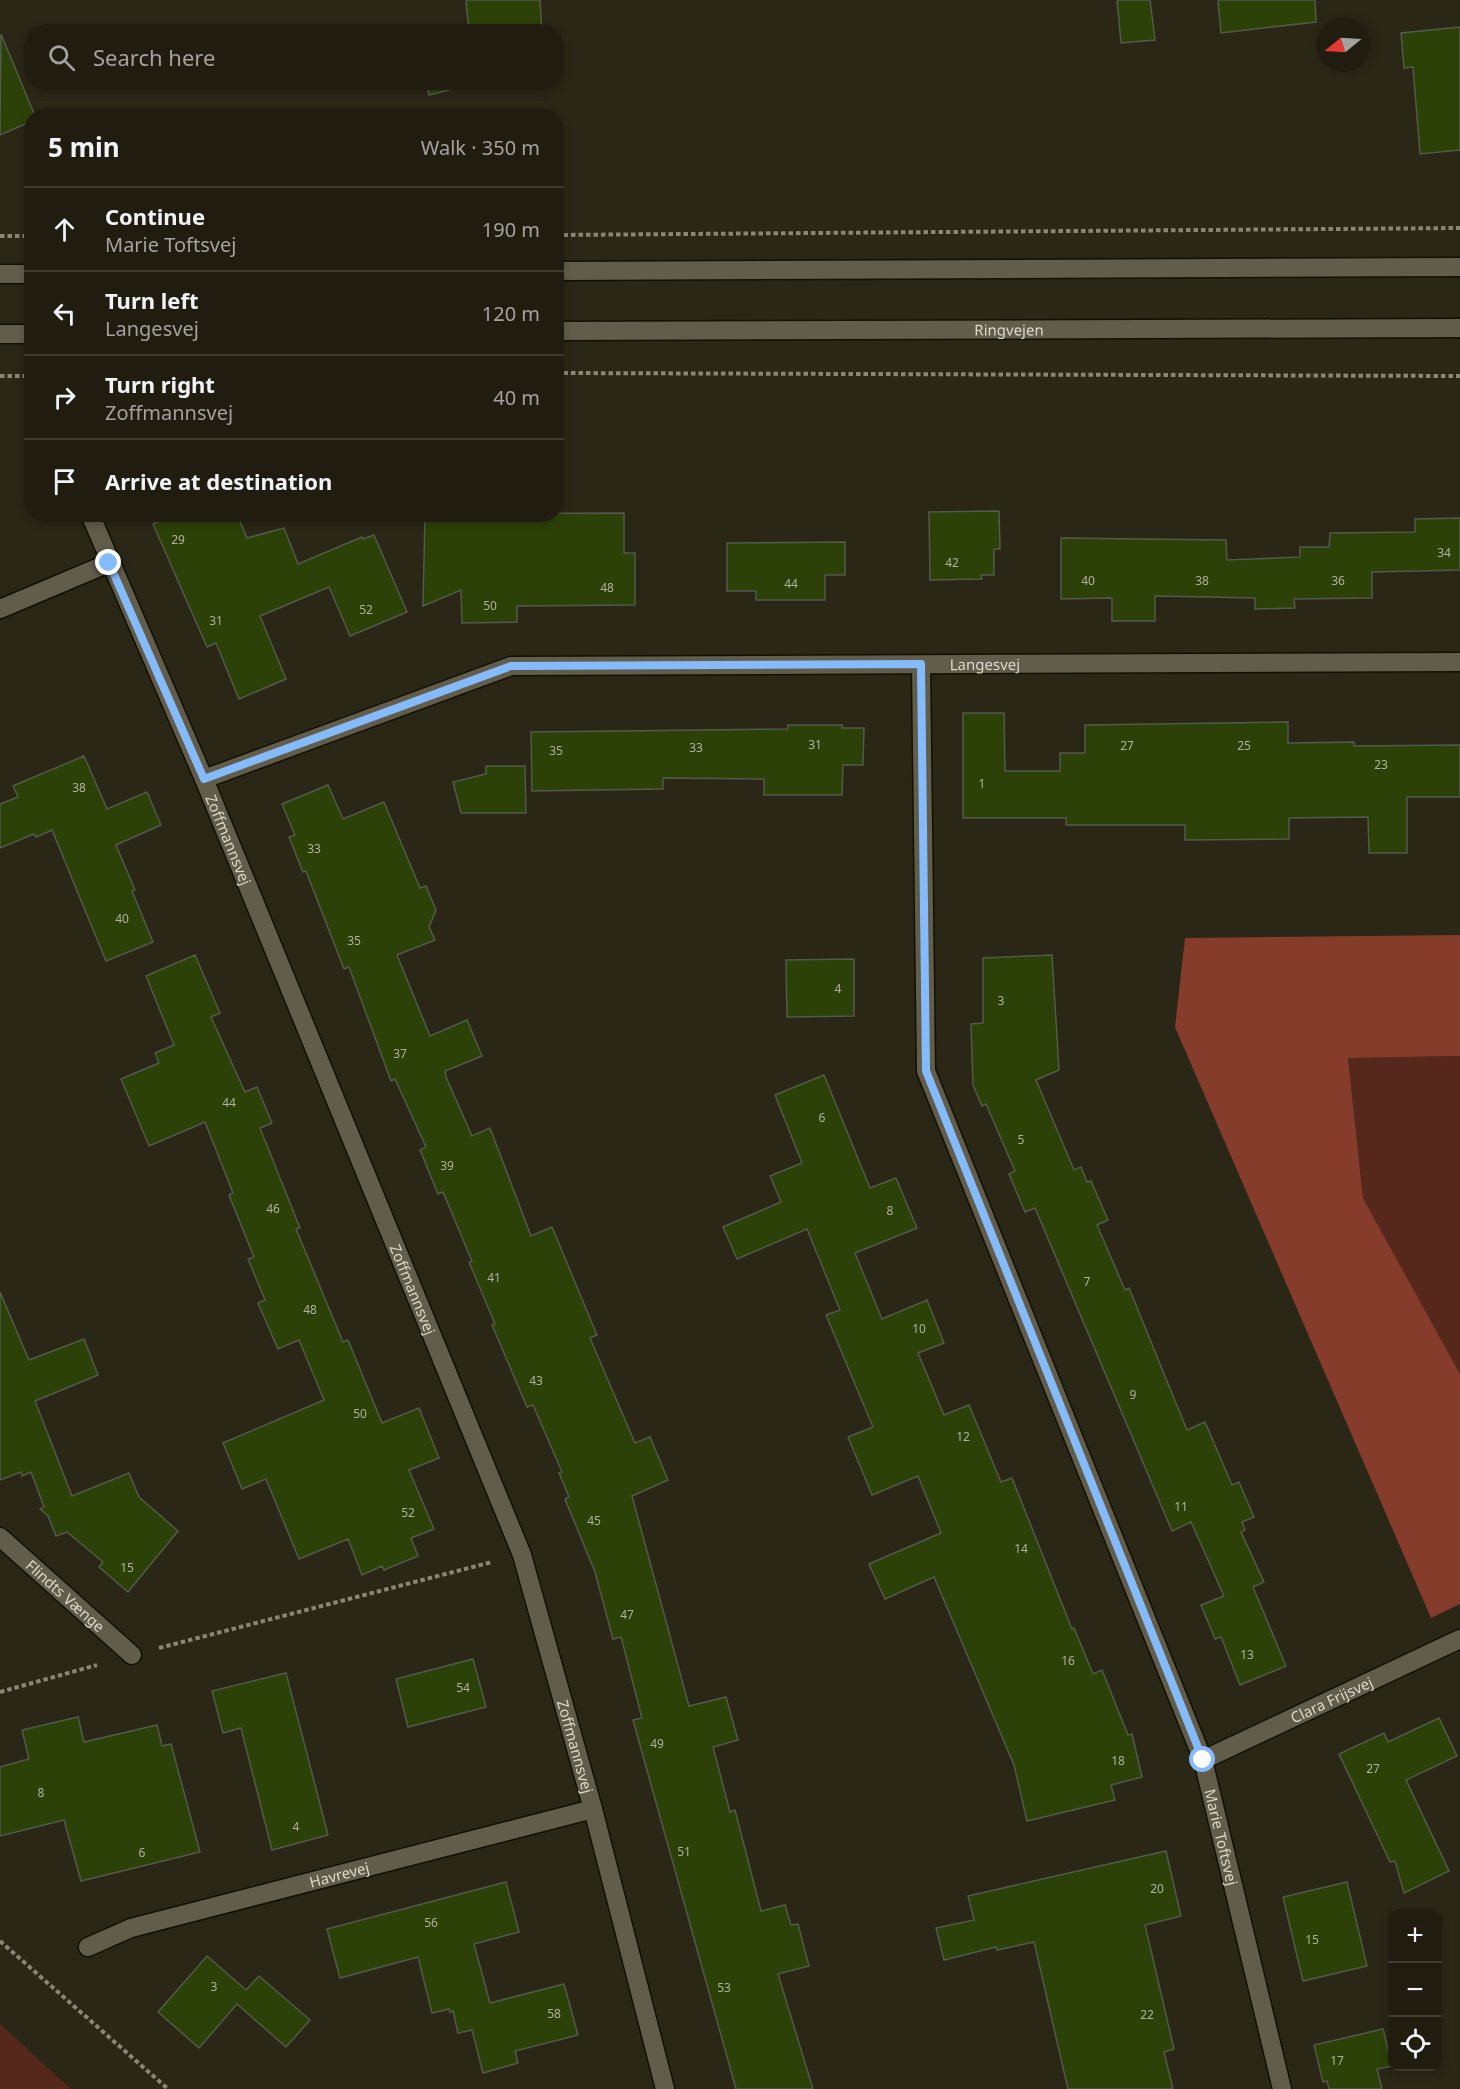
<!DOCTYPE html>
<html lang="en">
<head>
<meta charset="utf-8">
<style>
  body { margin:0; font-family:"Noto Sans",sans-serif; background:#282619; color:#f1f3f6 }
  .controls { position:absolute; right:18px; bottom:18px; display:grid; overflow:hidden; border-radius:12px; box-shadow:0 3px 9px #0003 }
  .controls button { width:54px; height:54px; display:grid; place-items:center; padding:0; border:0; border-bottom:2px solid #3d3b30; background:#201d10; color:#f1f3f6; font:30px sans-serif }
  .compass { position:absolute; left:1316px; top:18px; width:54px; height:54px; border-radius:50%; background:#201d10; box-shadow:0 3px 9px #0003; rotate:252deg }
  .stop { position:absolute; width:18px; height:18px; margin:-14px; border:4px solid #86bbfb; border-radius:50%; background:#fff }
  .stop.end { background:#86bbfb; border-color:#fff; box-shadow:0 2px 6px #0008 }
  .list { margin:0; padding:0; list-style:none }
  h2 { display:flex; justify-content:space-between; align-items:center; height:78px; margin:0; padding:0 24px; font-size:26px }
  h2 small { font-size:20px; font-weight:400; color:#a2a29f }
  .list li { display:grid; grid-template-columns:39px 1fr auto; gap:18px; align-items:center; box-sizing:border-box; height:84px; padding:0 24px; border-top:2px solid #3d3b30 }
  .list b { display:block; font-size:22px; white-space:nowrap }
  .list p { margin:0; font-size:20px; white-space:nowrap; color:#a2a29f }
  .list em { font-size:20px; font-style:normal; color:#a2a29f }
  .icon { flex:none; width:33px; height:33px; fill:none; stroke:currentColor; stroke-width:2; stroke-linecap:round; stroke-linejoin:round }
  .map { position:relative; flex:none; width:1460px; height:2089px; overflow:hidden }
  .search { position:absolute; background:#201d10; box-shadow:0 3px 9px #0003; left:24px; top:24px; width:540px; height:66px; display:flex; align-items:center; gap:15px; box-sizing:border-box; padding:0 21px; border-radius:24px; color:#a2a29f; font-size:22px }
  .panel { position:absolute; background:#201d10; box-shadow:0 3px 9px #0003; left:24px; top:108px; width:540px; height:414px; border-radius:24px }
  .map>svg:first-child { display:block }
  .green { fill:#56271b }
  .forest { fill:#853c2a }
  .building { fill:#2c4108; stroke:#525a49; stroke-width:1.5 }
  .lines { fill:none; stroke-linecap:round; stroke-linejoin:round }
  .street-casing { stroke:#131002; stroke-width:21 }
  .secondary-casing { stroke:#131002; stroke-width:21 }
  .path { stroke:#898577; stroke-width:4; stroke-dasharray:4.5 3; stroke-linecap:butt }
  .street { stroke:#615d4a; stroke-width:18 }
  .secondary { stroke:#615d4a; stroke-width:18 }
  .route { stroke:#86bbfb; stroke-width:8 }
  .labels { text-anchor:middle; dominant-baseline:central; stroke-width:6; stroke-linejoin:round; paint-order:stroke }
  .number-label { font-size:12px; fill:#afb29c }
  .street-label { font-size:15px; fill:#dbd8cd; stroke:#111008 }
</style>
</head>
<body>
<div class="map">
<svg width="1460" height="2089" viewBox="0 0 1460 2089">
  <rect width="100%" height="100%" fill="#2b2716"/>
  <!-- green -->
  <g class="green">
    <path d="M1460,1056V1374L1363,1198L1348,1058Z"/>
    <path d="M0,2024L71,2089H0Z"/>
  </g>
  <!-- forest -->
  <path class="forest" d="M1460,935V1056L1348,1058L1363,1198L1460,1374V1604L1431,1618L1175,1027L1185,938Z"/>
  <!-- building -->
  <g class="building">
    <path d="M466,0H540L542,32H469Z"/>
    <path d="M1117,0H1150L1155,40L1121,43Z"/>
    <path d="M1218,0H1315L1316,22L1221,33Z"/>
    <path d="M458,25L460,32H431Z"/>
    <path d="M1460,27V150L1420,154L1413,67L1404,68L1401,33Z"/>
    <path d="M1,34L35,116H32V121L0,135Z"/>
    <path d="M426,82H472L473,84L429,95Z"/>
    <path d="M999,511L1000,549H994V575H981L982,579L930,580L929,512Z"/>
    <path d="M624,513V553H635V605L517,606V622L462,623L461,590L423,606L425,514Z"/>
    <path d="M178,514H237L247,538L284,528L298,564L362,537L363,539L374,535L407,612L350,636L329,587L260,616L286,679L239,699L216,643L207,647L153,524Z"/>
    <path d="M1460,518V570L1372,572V598L1294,599L1295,608L1255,609V598L1155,596V621H1112V598L1061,599V538L1226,540L1227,560L1300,557V547H1329L1330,533L1415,532V519Z"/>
    <path d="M845,542V575H825V600H756V591H727V543Z"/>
    <path d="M963,713H1004L1005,771H1060V753H1085V725L1288,722V743L1354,742V746L1460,745V797H1407V853H1369L1368,817L1289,818V839L1185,840V825H1066V818H963Z"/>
    <path d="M788,725H842V728H864L863,765H843L842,795H764V779L663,778V789L532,791L531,732L788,729Z"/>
    <path d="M84,756L107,809L147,792L161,825L116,845L135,890L132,891L153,942L106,961L52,830L36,837L34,834L0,848V804L18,797L13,786Z"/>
    <path d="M486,766H525L526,813H461L453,782L486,774Z"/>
    <path d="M328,785L343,819L384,802L420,888L426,886L436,910L429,927L435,940L397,955L430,1036L467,1020L482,1056L445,1071L446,1077L472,1136L490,1128L531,1236L552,1227L597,1335L590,1338L635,1443L650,1437L668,1480L632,1496L689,1706L726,1697L738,1740L713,1747L730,1812L735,1810L761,1911L785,1905L791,1925L798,1924L809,1966L778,1974L813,2089H736L633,1720L642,1718L621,1637L613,1639L595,1572L565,1499L569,1497L559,1473L562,1472L533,1405L527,1407L492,1325L495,1324L469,1262L472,1261L443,1192L438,1194L420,1150L426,1147L395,1079L391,1081L349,967L344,969L306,871L303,872L289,837L295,835L282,804Z"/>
    <path d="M195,955L220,1013L211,1017L245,1092L257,1087L272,1123L260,1128L300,1228L296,1229L343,1342L348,1340L382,1423L419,1408L439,1458L409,1470L434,1529L411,1538L418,1556L384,1570L382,1566L362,1575L348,1539L299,1559L266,1479L242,1489L223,1443L324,1400L299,1340L278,1349L258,1303L265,1300L248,1259L254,1257L229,1195L233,1193L205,1122L149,1146L121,1079L159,1063L155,1053L174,1045L146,976Z"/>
    <path d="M1052,955L1059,1070L1036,1080L1074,1170L1081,1167L1087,1182L1091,1181L1108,1220L1097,1225L1125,1290L1129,1288L1187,1430L1205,1422L1232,1485L1239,1482L1254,1517L1242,1522L1245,1530L1241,1532L1264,1582L1253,1587L1286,1666L1240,1685L1221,1637L1215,1639L1201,1605L1224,1596L1191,1522L1172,1531L1035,1208L1025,1212L1009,1174L1015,1171L986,1104L982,1106L973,1085L971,1024L983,1023V958Z"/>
    <path d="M854,959V1016L787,1017L786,960Z"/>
    <path d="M824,1075L870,1188L896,1178L917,1228L855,1253L882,1319L927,1300L944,1343L918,1353L944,1415L969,1405L1001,1482L1012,1478L1072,1629L1074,1628L1093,1674L1102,1670L1128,1735L1132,1734L1142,1777L1111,1785L1115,1800L1027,1821L1014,1765L934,1577L885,1599L869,1564L941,1533L918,1476L872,1495L848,1437L873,1427L826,1315L840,1310L807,1229L737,1259L723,1227L781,1202L770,1176L802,1163L775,1095Z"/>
    <path d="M0,1292L29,1360L84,1339L98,1375L35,1401L72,1496L129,1473L139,1497L178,1531L128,1592L99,1567L103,1562L67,1532L56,1536L48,1516L40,1509L44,1507L31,1472L22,1476L21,1472L0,1480Z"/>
    <path d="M473,1659L486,1707L408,1727L396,1679Z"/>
    <path d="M286,1673L328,1835L272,1850L241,1728L223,1733L212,1691Z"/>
    <path d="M78,1717L84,1742L157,1725L162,1746L171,1744L200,1852L81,1881L64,1820L0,1836V1767L29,1759L22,1730Z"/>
    <path d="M1439,1718L1457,1756L1406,1780L1449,1871L1404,1893L1395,1861L1390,1862L1339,1754L1384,1733L1388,1742Z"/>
    <path d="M1166,1851L1181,1916L1145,1925L1174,2049L1164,2052L1173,2089H1068L1034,1942L997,1950L996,1947L944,1960L936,1928L974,1920L968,1896Z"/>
    <path d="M506,1882L519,1932L474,1944L490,2003L564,1984L578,2035L515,2051L518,2063L483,2073L472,2030L458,2033L453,2011L450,2012L449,2009L432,2013L418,1957L340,1978L327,1929Z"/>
    <path d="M1347,1882L1367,1966L1303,1981L1283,1897Z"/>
    <path d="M207,1956L246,1990L259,1976L310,2020L286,2047L237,2004L199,2048L158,2012Z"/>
    <path d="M1383,2029L1392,2066L1377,2069L1382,2089H1329L1327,2081L1323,2082L1314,2045Z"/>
  </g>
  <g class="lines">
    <!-- street casing -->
    <g class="street-casing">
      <g id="street">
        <path id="s1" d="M90,514L204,779L522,1555L593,1809L665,2089"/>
        <path d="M0,609L109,563"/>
        <path id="s2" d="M921,665L926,1071L1203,1760L1282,2089"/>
        <path id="s3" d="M204,779L511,666L1460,662"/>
        <path id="s4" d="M0,1537L132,1655"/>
        <path id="s5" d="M1203,1760L1460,1639"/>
        <path id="s6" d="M88,1947L131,1928L593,1809"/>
      </g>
    </g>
    <!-- secondary casing -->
    <g class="secondary-casing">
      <g id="secondary">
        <path d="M556,271L1460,267"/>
        <path d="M0,274H32"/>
        <path id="s7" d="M556,331L1460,328"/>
        <path d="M0,334H32"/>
      </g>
    </g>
    <!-- path -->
    <g class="path">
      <path d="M556,235L1460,228"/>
      <path d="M0,236H32"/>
      <path d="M556,373L1460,376"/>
      <path d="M0,376H32"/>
      <path d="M159,1648L492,1562"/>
      <path d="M0,1692L97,1665"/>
      <path d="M0,1941L168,2089"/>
    </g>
    <!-- street -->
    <use href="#street" class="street"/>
    <!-- secondary -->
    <use href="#secondary" class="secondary"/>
  </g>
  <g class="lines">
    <!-- route -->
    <path class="route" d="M109,563L204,779L511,666L921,664L926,1071L1203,1760"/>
  </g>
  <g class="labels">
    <!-- number labels -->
    <g class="number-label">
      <text x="178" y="539">29</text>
      <text x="1444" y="552">34</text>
      <text x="952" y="562">42</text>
      <text x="1088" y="580">40</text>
      <text x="1202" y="580">38</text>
      <text x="1338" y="580">36</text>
      <text x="791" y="583">44</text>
      <text x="607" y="587">48</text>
      <text x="490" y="605">50</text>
      <text x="366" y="609">52</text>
      <text x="216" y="620">31</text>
      <text x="815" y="744">31</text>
      <text x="1127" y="745">27</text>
      <text x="1244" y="745">25</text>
      <text x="696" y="747">33</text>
      <text x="556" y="750">35</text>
      <text x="1381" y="764">23</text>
      <text x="982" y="783">1</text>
      <text x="79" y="787">38</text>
      <text x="314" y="848">33</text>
      <text x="122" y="918">40</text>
      <text x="354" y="940">35</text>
      <text x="838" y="988">4</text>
      <text x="1001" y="1000">3</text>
      <text x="400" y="1053">37</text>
      <text x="229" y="1102">44</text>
      <text x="822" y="1117">6</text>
      <text x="1021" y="1139">5</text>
      <text x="447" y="1165">39</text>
      <text x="273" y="1208">46</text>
      <text x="890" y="1210">8</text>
      <text x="494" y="1277">41</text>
      <text x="1087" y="1281">7</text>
      <text x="310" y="1309">48</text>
      <text x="919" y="1328">10</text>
      <text x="536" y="1380">43</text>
      <text x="1133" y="1394">9</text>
      <text x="360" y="1413">50</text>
      <text x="963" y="1436">12</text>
      <text x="1181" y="1506">11</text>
      <text x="408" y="1512">52</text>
      <text x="594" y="1520">45</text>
      <text x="1021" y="1548">14</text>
      <text x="127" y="1567">15</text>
      <text x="627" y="1614">47</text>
      <text x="1247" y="1654">13</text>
      <text x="1068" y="1660">16</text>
      <text x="463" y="1687">54</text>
      <text x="657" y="1743">49</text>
      <text x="1118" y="1760">18</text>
      <text x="1373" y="1768">27</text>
      <text x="41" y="1792">8</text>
      <text x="296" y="1826">4</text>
      <text x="684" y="1851">51</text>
      <text x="142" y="1852">6</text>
      <text x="1157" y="1888">20</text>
      <text x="431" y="1922">56</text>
      <text x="1312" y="1939">15</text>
      <text x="214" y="1986">3</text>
      <text x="724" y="1987">53</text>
      <text x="554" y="2013">58</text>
      <text x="1147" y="2014">22</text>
      <text x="1337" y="2060">17</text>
    </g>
    <!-- street labels -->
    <g class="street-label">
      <text stroke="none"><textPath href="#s7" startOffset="453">Ringvejen</textPath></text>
      <text stroke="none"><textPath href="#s3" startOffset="801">Langesvej</textPath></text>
      <text stroke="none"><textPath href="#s1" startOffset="354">Zoffmannsvej</textPath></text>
      <text stroke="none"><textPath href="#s1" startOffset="840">Zoffmannsvej</textPath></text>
      <text stroke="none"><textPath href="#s4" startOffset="88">Flindts Vænge</textPath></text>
      <text stroke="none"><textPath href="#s5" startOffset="142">Clara Frijsvej</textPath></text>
      <text stroke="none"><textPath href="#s1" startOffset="1326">Zoffmannsvej</textPath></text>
      <text stroke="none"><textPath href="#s2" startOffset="1228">Marie Toftsvej</textPath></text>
      <text stroke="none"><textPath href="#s6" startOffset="262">Havrevej</textPath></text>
    </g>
  </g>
</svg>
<div class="controls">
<button>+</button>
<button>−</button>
<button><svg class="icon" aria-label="locate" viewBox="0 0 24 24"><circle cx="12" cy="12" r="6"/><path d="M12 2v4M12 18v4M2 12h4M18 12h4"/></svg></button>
</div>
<svg class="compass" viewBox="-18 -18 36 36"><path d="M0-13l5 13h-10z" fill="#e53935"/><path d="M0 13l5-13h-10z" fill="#a2a29f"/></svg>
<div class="stop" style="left:1203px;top:1760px"></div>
<div class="stop end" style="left:109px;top:563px"></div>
<div class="search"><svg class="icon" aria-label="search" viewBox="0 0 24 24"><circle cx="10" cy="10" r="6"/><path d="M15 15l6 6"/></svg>Search here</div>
<section class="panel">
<h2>5 min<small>Walk · 350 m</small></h2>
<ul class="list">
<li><svg class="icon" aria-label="ahead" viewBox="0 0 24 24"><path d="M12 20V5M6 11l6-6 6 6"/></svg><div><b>Continue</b><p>Marie Toftsvej</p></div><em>190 m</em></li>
<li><svg class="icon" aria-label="left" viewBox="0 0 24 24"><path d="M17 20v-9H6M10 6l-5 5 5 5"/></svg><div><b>Turn left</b><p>Langesvej</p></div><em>120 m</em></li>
<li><svg class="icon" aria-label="right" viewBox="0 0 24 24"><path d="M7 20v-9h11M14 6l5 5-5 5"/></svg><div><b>Turn right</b><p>Zoffmannsvej</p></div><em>40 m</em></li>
<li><svg class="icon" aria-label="arrive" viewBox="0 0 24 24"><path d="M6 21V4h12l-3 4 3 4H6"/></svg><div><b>Arrive at destination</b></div></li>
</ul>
</section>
</div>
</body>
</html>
